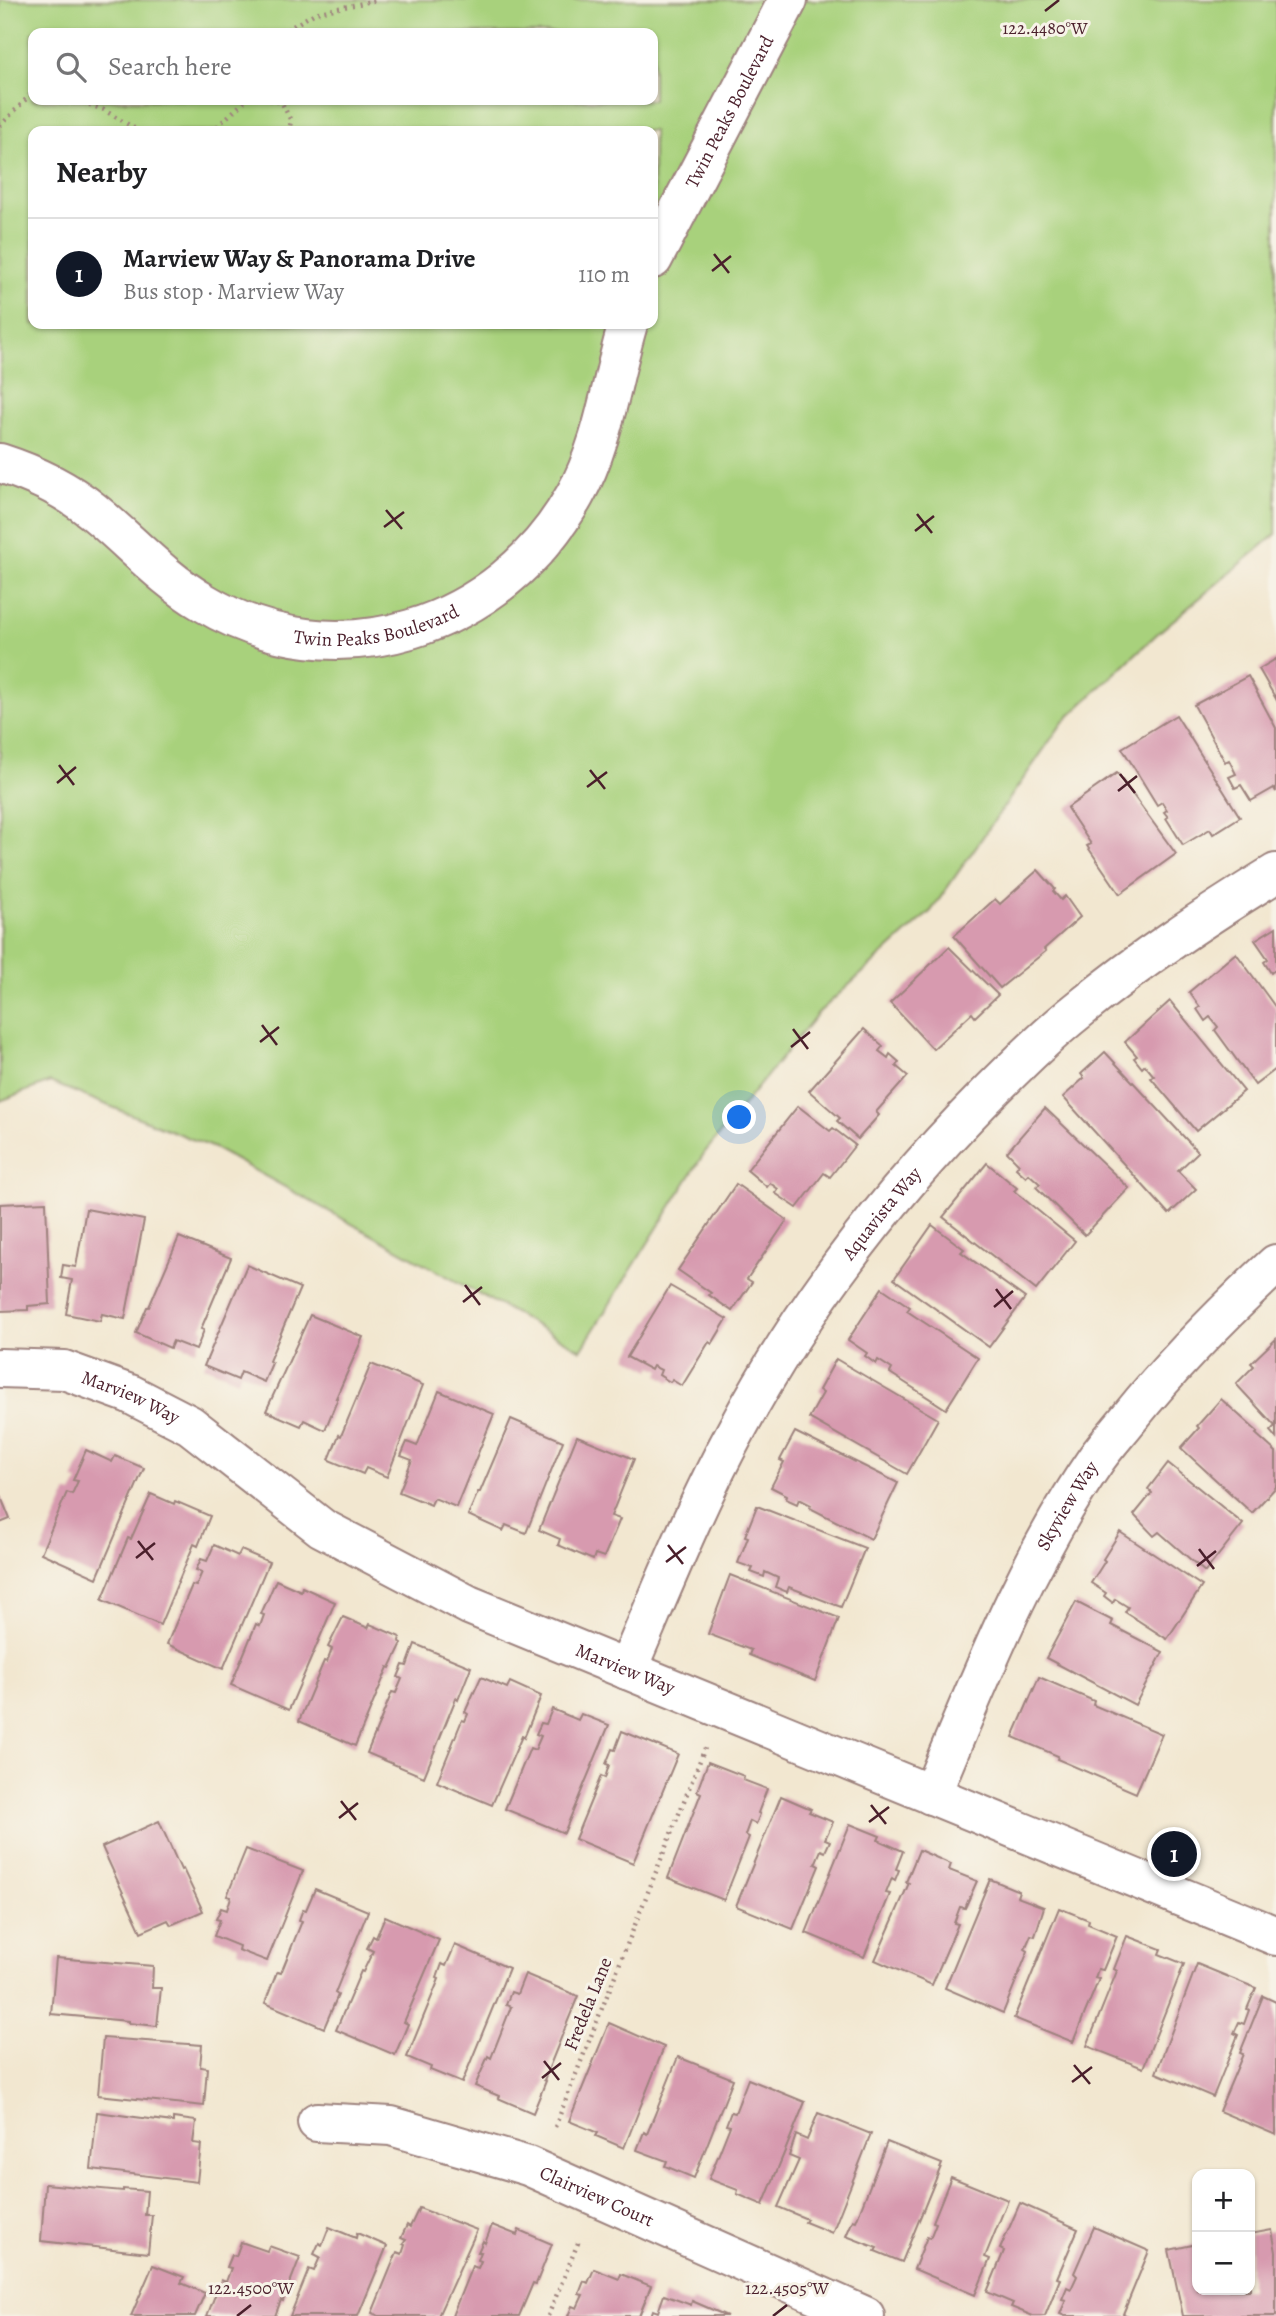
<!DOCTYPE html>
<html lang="en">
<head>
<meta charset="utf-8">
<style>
  body { margin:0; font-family:Alegreya,serif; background:#f2f2f2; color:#202124 }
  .controls { position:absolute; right:21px; bottom:21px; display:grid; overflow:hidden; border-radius:14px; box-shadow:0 2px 5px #0004 }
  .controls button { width:63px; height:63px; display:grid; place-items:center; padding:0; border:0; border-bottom:2px solid #e0e0e0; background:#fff; color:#202124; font:35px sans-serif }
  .you { position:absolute; left:740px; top:1118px; width:24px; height:24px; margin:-18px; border:5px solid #fff; border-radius:50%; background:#1a73e8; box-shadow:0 0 0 10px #1a73e833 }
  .badge { display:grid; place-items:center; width:46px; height:46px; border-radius:50%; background:#111827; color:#fff; font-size:23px; font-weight:700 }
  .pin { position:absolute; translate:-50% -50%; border:4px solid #fff; box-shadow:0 2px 7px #0006 }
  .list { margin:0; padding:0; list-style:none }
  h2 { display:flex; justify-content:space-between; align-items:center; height:91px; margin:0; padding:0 28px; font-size:30px }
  h2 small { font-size:23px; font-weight:400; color:#757577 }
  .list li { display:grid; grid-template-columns:46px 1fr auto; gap:21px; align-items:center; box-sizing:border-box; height:112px; padding:0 28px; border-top:2px solid #e0e0e0 }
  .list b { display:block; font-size:26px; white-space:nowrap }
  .list p { margin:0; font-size:23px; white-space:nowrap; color:#757577 }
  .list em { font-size:23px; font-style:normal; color:#757577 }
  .icon { flex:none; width:38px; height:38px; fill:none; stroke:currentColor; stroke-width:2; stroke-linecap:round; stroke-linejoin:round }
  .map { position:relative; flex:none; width:1276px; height:2316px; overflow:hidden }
  .search { position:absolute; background:#fff; box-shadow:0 2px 5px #0004; left:28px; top:28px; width:630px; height:77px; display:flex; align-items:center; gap:18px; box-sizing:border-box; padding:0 24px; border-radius:14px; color:#757577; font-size:26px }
  .panel { position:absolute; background:#fff; box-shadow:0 2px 5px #0004; left:28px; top:126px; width:630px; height:203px; border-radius:14px }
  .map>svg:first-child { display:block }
  .green { fill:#a8d17c; stroke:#797854; stroke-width:2; fill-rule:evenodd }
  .building { fill:#d79aaf }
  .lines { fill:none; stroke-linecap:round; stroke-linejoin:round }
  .street-casing { stroke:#9e837e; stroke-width:42 }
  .path { stroke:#9e837e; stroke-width:4.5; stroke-dasharray:2 5; stroke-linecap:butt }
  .street { stroke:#fff; stroke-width:38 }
  .ticks { fill:none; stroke:#4a1f2b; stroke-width:2.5 }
  .labels { text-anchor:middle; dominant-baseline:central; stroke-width:6; stroke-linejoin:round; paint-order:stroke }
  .street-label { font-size:19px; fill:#4a1f2b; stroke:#f7f3e8 }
  .ticks-label { font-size:18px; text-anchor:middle; fill:#4a1f2b; stroke:#f7f3e8; stroke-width:6; stroke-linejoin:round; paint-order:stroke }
</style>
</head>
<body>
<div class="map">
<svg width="1276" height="2316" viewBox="0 0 1276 2316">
  <rect width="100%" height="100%" fill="#f7f3e8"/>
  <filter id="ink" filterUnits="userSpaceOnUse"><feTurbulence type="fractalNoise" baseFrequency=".0143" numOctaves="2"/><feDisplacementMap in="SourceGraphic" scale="14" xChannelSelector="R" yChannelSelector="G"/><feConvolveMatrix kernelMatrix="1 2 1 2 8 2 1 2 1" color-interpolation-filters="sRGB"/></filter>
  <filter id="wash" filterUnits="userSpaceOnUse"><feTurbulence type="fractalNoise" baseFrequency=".00686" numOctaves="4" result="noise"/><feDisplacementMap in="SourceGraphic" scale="28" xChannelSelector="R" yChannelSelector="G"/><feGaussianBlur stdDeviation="1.57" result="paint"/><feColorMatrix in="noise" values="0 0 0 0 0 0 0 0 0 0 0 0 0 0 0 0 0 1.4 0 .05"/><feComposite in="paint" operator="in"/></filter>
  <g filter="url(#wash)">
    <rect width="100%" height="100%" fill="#f2e7d0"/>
    <!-- green -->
    <path class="green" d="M0,0H1276V534L1158,633L1063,722L931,911L818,1013L705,1152L581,1350L214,1148L50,1082L0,1101ZM33,33H653V100H33ZM33,131H653V324H33Z"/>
    <g id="blocks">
      <!-- building -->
      <g class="building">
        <path d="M1276,659V699L1259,669Z"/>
        <path d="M1248,676L1276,728V792L1274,788L1251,801L1241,785L1235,788L1229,777L1236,774L1229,760L1225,762L1194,705Z"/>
        <path d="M1176,715L1240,817L1213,834L1210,829L1183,845L1166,818L1168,817L1164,812L1167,810L1162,802L1157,805L1122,748Z"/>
        <path d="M1117,773L1176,854L1120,894L1087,846L1091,844L1067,808Z"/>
        <path d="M1038,870L1055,889L1053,891L1061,900L1065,896L1080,917L1044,949L1046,951L1000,988L954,936L995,899L1000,904Z"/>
        <path d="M1276,927V973L1274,970L1271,973L1264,962L1268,959L1255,940Z"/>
        <path d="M949,947L998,995L975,1017L972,1013L933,1049L890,1003Z"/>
        <path d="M1236,953L1276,1008V1069L1255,1085L1215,1030L1218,1027L1210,1017L1205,1021L1197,1009L1200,1007L1189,992Z"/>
        <path d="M1170,1001L1244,1091L1196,1131L1151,1078L1154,1076L1145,1065L1142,1068L1134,1058L1137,1056L1125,1042Z"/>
        <path d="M864,1029L883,1046L879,1051L888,1058L890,1054L899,1062L896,1066L908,1076L876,1112L879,1115L858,1139L837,1121L840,1118L809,1091Z"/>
        <path d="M1105,1052L1198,1152L1178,1171L1196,1189L1169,1214L1063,1097L1084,1078L1081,1074Z"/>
        <path d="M798,1106L830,1131L833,1128L855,1145L830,1177L824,1173L797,1208L775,1193L778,1189L770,1183L767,1187L747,1170Z"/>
        <path d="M1045,1108L1129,1188L1085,1235L1036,1187L1040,1184L1029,1174L1026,1177L1016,1168L1019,1164L1007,1152Z"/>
        <path d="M987,1163L1017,1188L1014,1191L1075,1241L1036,1290L943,1217Z"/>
        <path d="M736,1184L787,1220L747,1279L752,1282L732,1311L709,1295L711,1293L678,1270Z"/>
        <path d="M46,1202L50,1304L28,1306V1310L0,1311V1204Z"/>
        <path d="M86,1209L144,1220L125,1319L102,1314L100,1321L66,1314L72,1280L61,1278L63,1265L76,1267Z"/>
        <path d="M932,1225L964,1249L961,1252L1025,1298L989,1347L894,1279Z"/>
        <path d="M179,1237L231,1258L201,1329L204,1330L196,1350L173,1341L170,1348L136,1333L147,1307H149Z"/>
        <path d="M247,1265L300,1288L269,1361L272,1363L264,1382L241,1372L238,1380L204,1366Z"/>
        <path d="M670,1286L727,1319L712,1344L709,1342L682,1386L672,1380L670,1382L659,1375L661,1370L653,1366L651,1370L627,1357Z"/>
        <path d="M882,1288L910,1307L907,1311L978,1358L946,1409L890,1373L892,1369L878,1360L876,1364L865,1356L867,1353L848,1340Z"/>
        <path d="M310,1315L363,1337L336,1398H338L325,1430L304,1420L301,1426L266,1411Z"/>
        <path d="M1276,1339V1438L1270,1431L1275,1426L1236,1384L1254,1366L1251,1363Z"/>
        <path d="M836,1359L938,1419L907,1474L809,1418L823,1393L819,1390Z"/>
        <path d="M371,1364L423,1385L387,1477L366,1468L363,1474L329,1460L339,1435L341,1436Z"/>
        <path d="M439,1391L494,1414L456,1507L434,1498L431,1505L399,1492L412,1460L401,1456L407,1442L417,1446Z"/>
        <path d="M1221,1399L1258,1432L1256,1434L1276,1452V1487L1252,1513L1181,1448L1199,1428L1197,1426Z"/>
        <path d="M511,1419L563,1441L526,1533L506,1525L503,1531L468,1515L478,1492H480Z"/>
        <path d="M795,1432L898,1483L871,1539L810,1508L811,1505L799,1499L797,1504L786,1499L787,1495L771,1487L784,1462L780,1460Z"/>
        <path d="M577,1436L634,1459L611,1516L620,1519L604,1557L595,1554L593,1560L558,1545L560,1539L539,1530Z"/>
        <path d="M86,1450L112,1462L115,1456L144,1468L97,1578L41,1553L67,1492L72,1494L78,1481L73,1480Z"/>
        <path d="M1168,1463L1243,1524L1205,1572L1159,1532L1154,1536L1134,1515L1152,1493L1148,1489Z"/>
        <path d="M151,1494L174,1504L175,1501L210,1516L198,1546L194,1544L160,1625L102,1600L128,1538L131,1539Z"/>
        <path d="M0,1495L10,1519L0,1523Z"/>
        <path d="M757,1506L865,1548L841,1607L789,1587L787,1592L775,1587L778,1578L765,1572L764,1577L751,1572L753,1568L738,1563L748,1537L745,1536Z"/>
        <path d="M1120,1532L1202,1586L1167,1639L1125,1612L1128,1607L1115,1599L1113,1603L1104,1596L1106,1593L1091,1583L1105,1561L1103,1559Z"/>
        <path d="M214,1545L238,1556L241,1550L269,1562L223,1669L167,1644L192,1585L196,1586L202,1572L196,1570L201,1559L207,1561Z"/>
        <path d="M730,1575L839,1618L815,1681L749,1655L751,1650L708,1634Z"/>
        <path d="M276,1580L301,1591L302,1587L335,1602L289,1710L231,1685L256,1624L260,1626L264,1615L261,1614Z"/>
        <path d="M1076,1602L1113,1621L1111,1625L1163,1652L1135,1705L1046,1658Z"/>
        <path d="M343,1617L368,1628L370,1624L400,1637L399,1641L402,1643L390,1668L388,1667L355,1746L299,1721L324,1661L327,1662L332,1649L328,1647Z"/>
        <path d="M415,1644L471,1667L458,1700L456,1698L424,1777L367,1753L392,1692L396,1693L402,1679L398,1677L403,1665L407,1666Z"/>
        <path d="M481,1677L507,1688L510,1682L541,1696L524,1738L522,1736L492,1805L437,1782L462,1720L465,1721L468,1714L465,1712Z"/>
        <path d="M1039,1677L1094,1701L1093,1705L1162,1734L1136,1793L1057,1759L1058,1756L1013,1737Z"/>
        <path d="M552,1709L578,1720L581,1714L609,1725L564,1833L505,1809L530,1748L535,1750L541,1736L536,1734L541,1723L546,1724Z"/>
        <path d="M622,1731L678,1754L633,1863L575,1839L601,1776L605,1778L609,1765L606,1764L612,1749L615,1750Z"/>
        <path d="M708,1762L744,1776L743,1780L767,1789L758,1813L760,1814L756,1824L750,1821L745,1835L749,1837L724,1900L668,1878L701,1793L697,1791Z"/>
        <path d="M781,1796L811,1809L809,1812L833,1822L825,1839L830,1841L825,1852L821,1850L815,1864L819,1866L793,1929L736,1906Z"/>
        <path d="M159,1821L181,1870L183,1869L203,1911L171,1925L168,1920L141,1932L102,1847Z"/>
        <path d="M850,1824L880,1836L878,1840L903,1851L896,1869L899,1870L895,1880L892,1878L886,1893L890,1894L864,1957L806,1933Z"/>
        <path d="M246,1849L303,1871L267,1961L238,1950L239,1946L214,1936L220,1920L216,1919L221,1908L227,1910L231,1897L227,1896Z"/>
        <path d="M919,1850L951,1864L949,1870L977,1881L965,1908L960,1907L954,1923L958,1924L932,1985L875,1960L909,1883L906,1882Z"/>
        <path d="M990,1879L1019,1891L1017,1897L1044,1907L1035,1936L1031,1935L1025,1949L1028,1951L1003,2013L945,1988Z"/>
        <path d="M315,1889L368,1911L335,1993L338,1995L324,2028L265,2003L277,1972L281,1973L302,1921L299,1920L303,1909L306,1910Z"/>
        <path d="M1059,1908L1089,1920L1088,1924L1117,1936L1103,1970L1098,1969L1095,1978L1099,1979L1073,2042L1014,2018Z"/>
        <path d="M385,1916L439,1940L404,2022L408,2024L395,2055L336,2030L361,1971L363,1972L373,1951L367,1948L373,1936L376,1938Z"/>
        <path d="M1127,1936L1161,1949L1159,1954L1184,1964L1143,2068L1087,2046L1117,1971L1114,1969Z"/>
        <path d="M455,1945L509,1968L462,2083L430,2070L431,2067L407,2057L439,1979L437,1978L442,1964L446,1966Z"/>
        <path d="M56,1958L153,1966L152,1988H161L157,2026L128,2023V2021L51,2014Z"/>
        <path d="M1197,1964L1256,1988L1247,2009L1249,2010L1244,2024L1239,2022L1234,2033L1238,2035L1213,2097L1156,2073Z"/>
        <path d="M525,1974L578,1996L544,2080L546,2081L533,2113L498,2098L499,2096L475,2086L488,2056L491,2058L511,2007L506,2005L511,1992L517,1994Z"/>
        <path d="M1263,1996L1276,2002V2135L1219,2111L1243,2054L1240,2053Z"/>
        <path d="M609,2023L664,2047L624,2148L596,2136L598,2133L569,2121Z"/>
        <path d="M103,2038L202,2045L200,2067L207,2068L204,2106L98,2095Z"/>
        <path d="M678,2057L733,2079L694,2178L665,2166L667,2161L637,2150L644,2132L647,2134Z"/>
        <path d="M748,2079L805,2102L763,2205L737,2194L738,2190L709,2179L730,2126L726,2125L731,2112L735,2113Z"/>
        <path d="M97,2112L173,2122V2118L196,2121L193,2143L201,2144L197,2182L91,2169Z"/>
        <path d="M818,2113L871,2134L832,2233L805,2222L807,2219L778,2207L799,2160L789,2156L796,2135L807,2140Z"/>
        <path d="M887,2142L942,2164L902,2262L875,2251L877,2248L846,2236L853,2220L856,2221Z"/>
        <path d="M951,2177L1008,2200L985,2257L990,2259L975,2295L914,2269L927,2237L930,2238L936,2223L933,2222Z"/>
        <path d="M45,2184L123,2191V2189L147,2191L145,2215H152L148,2253L41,2241Z"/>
        <path d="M1020,2203L1078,2229L1057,2278L1060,2279L1045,2316H1033L1011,2307L1013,2303L987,2292L1004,2251L1000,2249Z"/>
        <path d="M419,2208L477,2230L438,2316H379L372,2313L397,2252L402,2254L405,2245L403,2244L406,2240L401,2238L407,2225L410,2227Z"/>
        <path d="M492,2225L517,2235L519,2230L552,2244L536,2284L533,2283L519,2316H452L472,2266L478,2268L481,2261L478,2260L481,2252H478L483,2241L485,2243Z"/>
        <path d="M329,2227L356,2238L357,2233L387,2246L358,2316H290L309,2269L314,2271L320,2257L314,2254L319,2243L322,2245Z"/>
        <path d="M1094,2227L1149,2251L1123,2314L1129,2316H1065L1060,2314L1066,2300L1062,2299L1067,2287L1071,2289L1077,2276L1074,2273Z"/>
        <path d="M1272,2230L1276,2252V2316H1183L1169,2250L1197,2244V2290H1250V2234Z"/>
        <path d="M241,2242L267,2251L269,2246L300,2257L283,2301L281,2300L275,2316H207L221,2280L226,2282L231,2268L227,2267L232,2255L236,2256Z"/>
        <path d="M153,2265L184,2277L181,2283L205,2293L195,2316H131Z"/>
        <path d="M594,2269L619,2279L621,2274L651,2286L639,2316H568L572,2306L577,2308L583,2295L579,2294L584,2281L588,2283Z"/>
        <path d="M664,2295L691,2305L692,2301L727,2316H651L653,2310L658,2312Z"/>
      </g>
    </g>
  </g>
  <g filter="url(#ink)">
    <use href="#blocks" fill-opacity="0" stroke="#9e837e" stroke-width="2"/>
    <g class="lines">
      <!-- street casing -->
      <g class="street-casing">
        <g id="street">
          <path id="s1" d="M653,259L788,0"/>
          <path id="s2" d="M0,463C34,474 66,489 93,511C130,541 162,578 203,602C337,683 501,628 575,495C604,444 611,380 628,324"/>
          <path id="s3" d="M0,1368L64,1370L130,1394L190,1425L322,1528L469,1605L1276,1936"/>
          <path id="s4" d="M627,1670C662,1589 695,1506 737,1429C803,1306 889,1194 987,1095C1017,1065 1047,1035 1080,1009C1142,958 1208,915 1276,873"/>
          <path id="s5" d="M931,1795C980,1679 1025,1562 1097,1458C1107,1444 1119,1431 1130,1417C1174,1362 1224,1312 1276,1264"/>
          <path id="s6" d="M317,2122L391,2126L528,2166L865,2316"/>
        </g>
      </g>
      <!-- path -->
      <g class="path">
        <path d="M281,33L315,13L377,0"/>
        <path d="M76,100L104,110L139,131"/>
        <path d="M270,100L282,103L291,121L289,131"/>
        <path d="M0,126L31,94H33"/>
        <path d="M212,131L246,100"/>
        <path d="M555,2127L705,1748"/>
        <path d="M548,2316L578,2243L577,2239"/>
      </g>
      <!-- street -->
      <use href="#street" class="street"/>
    </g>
  </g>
  <!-- ticks -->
  <path class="ticks" d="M1045,11L1059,0M714,254L729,273M712,271L731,256M386,510L402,529M917,514L932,533M384,527L404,512M915,531L934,516M59,765L74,785M590,770L605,789M1120,774L1135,793M57,783L76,767M587,787L607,772M1118,791L1137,776M262,1025L277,1045M793,1029L808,1049M260,1042L279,1027M791,1047L810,1032M465,1285L480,1305M996,1289L1011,1309M463,1302L482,1287M994,1307L1013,1291M138,1541L153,1560M668,1545L683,1564M1199,1549L1214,1569M136,1558L155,1543M666,1562L686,1547M1197,1566L1216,1551M341,1801L356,1820M871,1805L886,1824M339,1818L358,1803M869,1822L889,1807M544,2061L559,2080M1074,2065L1090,2084M542,2078L561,2063M1072,2082L1092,2067M237,2316L251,2305M773,2316L787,2305"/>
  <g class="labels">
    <!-- street labels -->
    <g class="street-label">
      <text stroke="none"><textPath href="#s1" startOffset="166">Twin Peaks Boulevard</textPath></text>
      <text stroke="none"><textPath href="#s2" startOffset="430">Twin Peaks Boulevard</textPath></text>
      <text stroke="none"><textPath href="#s4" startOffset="525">Aquavista Way</textPath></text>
      <text stroke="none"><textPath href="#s3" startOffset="136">Marview Way</textPath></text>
      <text stroke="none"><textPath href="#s5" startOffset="320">Skyview Way</textPath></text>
      <text stroke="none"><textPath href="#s3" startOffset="704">Marview Way</textPath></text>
      <text transform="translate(588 2004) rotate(-68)">Fredela Lane</text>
      <text stroke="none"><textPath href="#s6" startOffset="292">Clairview Court</textPath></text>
    </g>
  </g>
  <g class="ticks-label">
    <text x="1045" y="34">122.4480°W</text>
    <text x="251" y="2294">122.4500°W</text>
    <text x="787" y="2294">122.4505°W</text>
  </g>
</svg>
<div class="controls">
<button>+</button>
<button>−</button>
</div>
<div class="you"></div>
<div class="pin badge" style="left:1174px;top:1854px">1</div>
<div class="search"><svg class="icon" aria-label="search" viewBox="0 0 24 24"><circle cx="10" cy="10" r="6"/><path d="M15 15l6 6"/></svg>Search here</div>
<section class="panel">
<h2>Nearby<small></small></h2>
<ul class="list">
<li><span class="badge">1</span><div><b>Marview Way &amp; Panorama Drive</b><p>Bus stop · Marview Way</p></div><em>110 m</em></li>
</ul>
</section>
</div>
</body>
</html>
